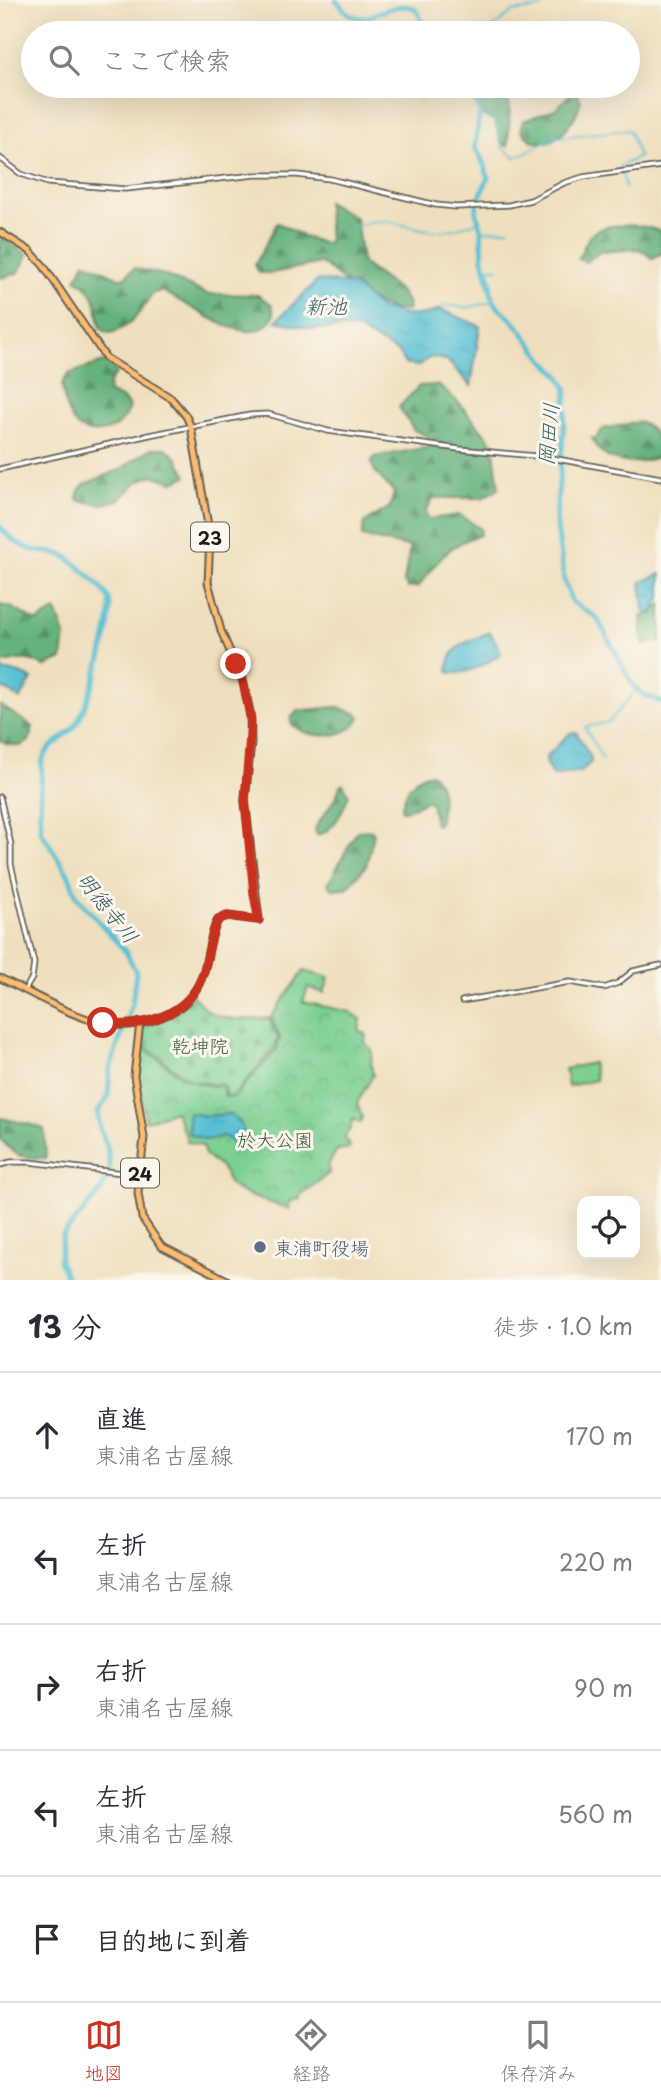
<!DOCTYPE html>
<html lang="ja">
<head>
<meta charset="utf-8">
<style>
  body { margin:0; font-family:"Playpen Sans","Klee One",sans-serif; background:#f2f2f3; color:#2b2b33 }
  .controls { position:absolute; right:21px; bottom:21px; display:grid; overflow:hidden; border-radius:14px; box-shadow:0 7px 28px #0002 }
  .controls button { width:63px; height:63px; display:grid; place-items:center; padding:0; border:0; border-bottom:2px solid #e1e1e2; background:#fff; color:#2b2b33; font:35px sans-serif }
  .stop { position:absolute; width:21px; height:21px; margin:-16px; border:5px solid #c8321e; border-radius:50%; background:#fff }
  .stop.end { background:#c8321e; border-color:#fff; box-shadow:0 2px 7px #0008 }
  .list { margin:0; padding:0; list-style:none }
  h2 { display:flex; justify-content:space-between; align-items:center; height:91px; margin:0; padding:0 28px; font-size:30px }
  h2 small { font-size:23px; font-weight:400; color:#7c7c81 }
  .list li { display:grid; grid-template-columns:46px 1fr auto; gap:21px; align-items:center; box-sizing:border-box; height:126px; padding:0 28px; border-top:2px solid #e1e1e2 }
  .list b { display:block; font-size:26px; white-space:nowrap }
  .list p { margin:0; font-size:23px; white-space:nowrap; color:#7c7c81 }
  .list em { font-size:23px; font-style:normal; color:#7c7c81 }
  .icon { flex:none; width:38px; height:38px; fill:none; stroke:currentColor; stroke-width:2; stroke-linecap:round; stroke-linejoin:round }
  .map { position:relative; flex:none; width:661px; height:1280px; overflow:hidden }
  .search { position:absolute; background:#fff; box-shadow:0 7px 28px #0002; left:21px; right:21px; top:21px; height:77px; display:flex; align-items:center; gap:18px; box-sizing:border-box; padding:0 24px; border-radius:38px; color:#7c7c81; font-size:26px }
  .sheet { height:721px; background:#fff }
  nav { display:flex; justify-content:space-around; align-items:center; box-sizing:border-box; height:98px; border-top:2px solid #e1e1e2; background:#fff; font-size:19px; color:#7c7c81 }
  nav a { display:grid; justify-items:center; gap:4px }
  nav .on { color:#c8321e }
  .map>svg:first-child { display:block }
  .forest { fill:url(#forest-firs); stroke:#40674c; stroke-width:2 }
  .cemetery { fill:url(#cemetery-stones); stroke:#4c7657; stroke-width:2 }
  .park { fill:url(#park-crowns); stroke:#4c7657; stroke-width:2 }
  .pitch { fill:#7cd092; stroke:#4c7657; stroke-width:2 }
  .water { fill:url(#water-ripples); stroke:#396e78; stroke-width:2 }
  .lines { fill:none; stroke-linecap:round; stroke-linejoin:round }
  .stream { stroke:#56c0d3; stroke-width:2 }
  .river { stroke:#56c0d3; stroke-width:5 }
  .tertiary-casing { stroke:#666055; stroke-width:7 }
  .primary-casing { stroke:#666055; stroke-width:9 }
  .tertiary { stroke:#fff; stroke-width:3.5 }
  .primary { stroke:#fdbc70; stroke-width:5 }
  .route { stroke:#c8321e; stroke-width:9 }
  .service-dot { fill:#5c6f8a; stroke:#fbf7ec; stroke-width:2.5 }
  .labels { text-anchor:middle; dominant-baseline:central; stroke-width:6; stroke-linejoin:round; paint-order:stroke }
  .shield { fill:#fbf7ec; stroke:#5f5e5a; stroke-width:2 }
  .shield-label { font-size:18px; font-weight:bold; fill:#1c1c1c }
  .park-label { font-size:19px; fill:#3e5b45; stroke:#fbf7ec }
  .service-label { font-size:19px; fill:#4e5e75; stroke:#fbf7ec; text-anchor:start }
  .water-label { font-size:21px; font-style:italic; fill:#335e65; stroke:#fbf7ec }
</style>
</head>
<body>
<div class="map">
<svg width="661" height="1280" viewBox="0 0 661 1280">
  <defs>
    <pattern id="forest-firs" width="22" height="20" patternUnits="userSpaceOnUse" patternTransform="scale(1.75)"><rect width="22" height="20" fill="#65b27c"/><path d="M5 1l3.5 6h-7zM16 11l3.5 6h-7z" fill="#529065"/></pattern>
    <pattern id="cemetery-stones" width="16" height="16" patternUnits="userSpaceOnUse" patternTransform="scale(1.75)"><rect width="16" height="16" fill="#7cd092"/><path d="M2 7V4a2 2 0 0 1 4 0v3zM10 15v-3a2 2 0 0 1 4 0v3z" fill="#6bb27d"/></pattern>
    <pattern id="park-crowns" width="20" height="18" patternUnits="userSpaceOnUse" patternTransform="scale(1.75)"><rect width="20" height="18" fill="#7cd092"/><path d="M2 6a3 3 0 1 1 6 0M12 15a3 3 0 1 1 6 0" fill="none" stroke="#6bb27d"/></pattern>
    <pattern id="water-ripples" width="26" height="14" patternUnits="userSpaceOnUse" patternTransform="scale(1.75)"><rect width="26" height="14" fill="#56c0d3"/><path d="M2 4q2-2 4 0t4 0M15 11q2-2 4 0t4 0" fill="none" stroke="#4aa4b5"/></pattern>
  </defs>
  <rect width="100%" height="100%" fill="#fbf7ec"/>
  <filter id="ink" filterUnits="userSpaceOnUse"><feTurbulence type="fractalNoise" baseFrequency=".0143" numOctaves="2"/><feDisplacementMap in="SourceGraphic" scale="14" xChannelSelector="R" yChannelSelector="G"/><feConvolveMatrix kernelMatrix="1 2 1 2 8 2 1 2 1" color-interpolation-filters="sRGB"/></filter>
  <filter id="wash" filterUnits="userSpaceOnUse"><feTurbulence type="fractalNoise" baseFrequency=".00686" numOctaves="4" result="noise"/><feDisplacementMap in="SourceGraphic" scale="28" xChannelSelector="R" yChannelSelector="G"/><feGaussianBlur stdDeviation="1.57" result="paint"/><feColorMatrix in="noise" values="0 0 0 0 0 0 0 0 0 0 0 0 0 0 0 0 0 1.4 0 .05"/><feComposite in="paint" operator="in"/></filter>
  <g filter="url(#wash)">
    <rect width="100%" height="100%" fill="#efdfbe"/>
    <!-- forest -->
    <g class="forest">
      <path d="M466,86H498L507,91L510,109L508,146L501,143L495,122L482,113L476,99L463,93Z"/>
      <path d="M572,92L576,93L581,100C575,127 543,162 521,130L523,121L557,108Z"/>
      <path d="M327,202L356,218L362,263L400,291L409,305L407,310C382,316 341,278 321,263L272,273H259L255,265L277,223C292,229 313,244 329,243Z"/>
      <path d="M611,226C627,225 646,224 661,232V254L652,258L640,249L600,252L586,262L578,259C589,240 585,231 611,226Z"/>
      <path d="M3,238L28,255L18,273L0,278V240Z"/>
      <path d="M85,262L119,278H124L134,268L164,275L207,294L258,295L272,305L274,315C270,321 266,328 258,330C233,338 185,302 162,291L153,293C141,311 130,330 108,333L100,328C98,308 96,289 76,279Z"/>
      <path d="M106,361L114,367L116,373L109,383L108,392L123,399L129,406C126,428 95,441 77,426C67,417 63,397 62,384L68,374Z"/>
      <path d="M438,385L457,401L493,443L499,488L482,498H433L425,513L429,519L460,515L481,529L480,535C446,545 439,560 418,587L408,588L404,582L410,547L362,537L364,523L390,507L394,492L375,472L371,462L375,457L440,445V442L414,430L399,407L419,386Z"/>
      <path d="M639,422C655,428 661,440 658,457C634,466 602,465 592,438H596L603,429Z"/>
      <path d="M152,448H166L177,458L187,476L173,482L152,475L137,482L119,500L102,504L80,501L77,498L79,490L85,484L119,470Z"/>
      <path d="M661,604V641L643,645L641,616L654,613L657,606Z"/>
      <path d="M0,605L11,607L37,622L56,610L65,635L62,659L44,667C30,656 16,660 0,664Z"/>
      <path d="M0,705L33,727L29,741L20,746L6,744L0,740Z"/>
      <path d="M336,707L356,713L360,717C351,740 305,741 291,723V718L297,711Z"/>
      <path d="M431,773C446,785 441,804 440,821L437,825H435L431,803L428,800L405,811L401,809C406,790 412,777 431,773Z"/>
      <path d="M343,784L349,795C343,810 334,832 317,835L315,829C321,815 338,800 340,785Z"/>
      <path d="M372,830L374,834L366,866L347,888L332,889L328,884L357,831Z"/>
      <path d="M0,1118L29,1124L44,1129L46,1158C21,1158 18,1158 0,1139Z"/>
    </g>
    <!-- cemetery -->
    <path class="cemetery" d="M192,995C197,1000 203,1007 208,1011C224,1021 251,1020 269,1018L278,1038L275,1047L233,1097L226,1096L223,1085C212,1087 203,1079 192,1082C173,1070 160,1056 141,1045L144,1026C169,1020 176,1015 192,995Z"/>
    <!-- park -->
    <path class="park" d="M304,971L329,978L324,993L308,987L303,1002L350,1012L361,1019L359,1031L366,1034L365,1043L372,1050L371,1065L373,1075L357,1103L362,1117L360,1123L353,1119L350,1129L344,1138L350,1146L349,1148L337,1150L328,1165L329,1173L299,1196L300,1199L290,1201L289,1209C272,1202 244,1197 231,1185C226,1180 227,1175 223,1170C215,1160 203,1160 203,1146L186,1141V1136L175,1111L146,1121L137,1078L141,1047C172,1065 182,1087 222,1086L225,1096L234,1097L277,1049L280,1038L271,1017Z"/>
    <!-- pitch -->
    <path class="pitch" d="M592,1063L596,1080L568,1086L565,1069Z"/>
    <!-- water -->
    <g class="water">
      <path d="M318,280L354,285L382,310L388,309C402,318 425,317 440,309L480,326L471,386L447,360L430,357L418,366L405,364L399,353L355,328L314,329L276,321Z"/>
      <path d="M661,574V599L657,602L653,612L647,614L644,609L641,582Z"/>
      <path d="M490,632L501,652L499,655C485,665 465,676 448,672C448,645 468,642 490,632Z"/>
      <path d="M0,670L20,673L32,679L20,699L7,690L0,688Z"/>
      <path d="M576,732L590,756L591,762L581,772L552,776L547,766L546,757L570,733Z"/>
      <path d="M192,1113L206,1116L229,1114L240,1122L243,1131L239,1136V1144L235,1145L224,1136L206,1140L189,1134L188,1115Z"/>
    </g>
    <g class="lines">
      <!-- stream -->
      <g class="stream">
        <path d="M419,33L425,28"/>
        <path d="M469,33C475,26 485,30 493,28L512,12L540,8L553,0"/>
        <path d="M419,99L435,86"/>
        <path d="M480,115L496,122L503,148L515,157C530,152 542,141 557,137L629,130L639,157L620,166L626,189"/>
        <path d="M356,227C383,212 409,230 436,231C451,232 465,225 479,221"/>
        <path d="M481,231L509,229"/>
        <path d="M489,286L493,285L489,268H499"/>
        <path d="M443,305L467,308L494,301"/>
        <path d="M603,760L585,727L609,722L636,690"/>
      </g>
      <!-- river -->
      <g class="river">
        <path d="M336,0C341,5 346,13 352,16C371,24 389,0 414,8C420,14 424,26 427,33"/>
        <path d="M458,86L473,97L480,111L475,147L485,166L488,178L478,201L476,211L481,228L483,259L493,300L498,307L514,321L544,360L559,375L567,389L556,519L564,580L572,602L597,618L634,687L642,694L661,702"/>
        <path d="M0,527C11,539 22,549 39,551C49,553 58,552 67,557C78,566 103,586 109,599C116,618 88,710 74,727C64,739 46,746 42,762L40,811L41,831L68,874L77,897L126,952L136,972L132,1004L110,1068L108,1097L98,1112L100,1130L107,1146L110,1170L101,1191L63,1235L59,1261L68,1280"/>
      </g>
    </g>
  </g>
  <g filter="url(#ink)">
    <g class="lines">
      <!-- tertiary casing -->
      <g class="tertiary-casing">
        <g id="tertiary">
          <path d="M0,158L21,174L48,183L125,189L255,175H297L330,179L436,205L456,207L509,205L531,200L564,183L583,177L661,166"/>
          <path d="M0,469L149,435L250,415L268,414L328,431L459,449L546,457L661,478"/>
          <path d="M0,797L11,845V864L34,963L32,978L25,990"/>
          <path d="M462,1001L570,982L604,988L618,983L633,971L661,965"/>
          <path d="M0,1165L11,1162H29L140,1175"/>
        </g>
      </g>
      <!-- primary casing -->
      <g class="primary-casing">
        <g id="primary">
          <path d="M0,232L30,251L43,265L106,358L171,398L186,416L191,427L210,537L208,582L221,631L243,681L250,712L251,743L245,800L259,920L227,916L218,920C206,942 209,970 195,991C177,1019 129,1031 98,1022C64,1013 32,993 0,978"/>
          <path d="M140,1022L134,1076L144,1137L138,1193L142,1218L161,1246L227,1280"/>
        </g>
      </g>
      <!-- tertiary -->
      <use href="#tertiary" class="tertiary"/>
      <!-- primary -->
      <use href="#primary" class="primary"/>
    </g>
  </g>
  <g class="lines" filter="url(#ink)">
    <!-- route -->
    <path class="route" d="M103,1023C143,1029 189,1015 203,974C209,957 209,936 218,920L227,916L259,920L254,895L245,800L251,721L243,681L236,664"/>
  </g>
  <!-- markers -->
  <circle class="service-dot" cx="260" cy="1247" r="7"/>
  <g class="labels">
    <!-- shield labels -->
    <g class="shield">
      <rect x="191" y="522.5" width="38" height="29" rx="5"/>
      <rect x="121" y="1158.5" width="38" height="29" rx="5"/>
    </g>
    <g class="shield-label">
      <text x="210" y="537">23</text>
      <text x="140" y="1173">24</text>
    </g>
    <!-- park labels -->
    <g class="park-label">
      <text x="200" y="1045">乾坤院</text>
      <text x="275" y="1139">於大公園</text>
    </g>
    <!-- service labels -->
    <g class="service-label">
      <text x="274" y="1247">東浦町役場</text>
    </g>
    <!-- water labels -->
    <g class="water-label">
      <text x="326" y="305">新池</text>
      <text transform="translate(547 434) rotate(-85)">岡田川</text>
      <text transform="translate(109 907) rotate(52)">明徳寺川</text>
    </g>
  </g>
</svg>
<div class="controls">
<button><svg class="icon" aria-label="locate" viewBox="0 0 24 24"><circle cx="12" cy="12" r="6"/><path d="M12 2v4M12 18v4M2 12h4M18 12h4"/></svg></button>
</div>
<div class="stop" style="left:103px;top:1023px"></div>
<div class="stop end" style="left:236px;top:664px"></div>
<div class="search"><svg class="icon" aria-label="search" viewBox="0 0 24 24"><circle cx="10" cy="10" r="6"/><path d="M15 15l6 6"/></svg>ここで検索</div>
</div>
<section class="sheet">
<h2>13 分<small>徒歩 · 1.0 km</small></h2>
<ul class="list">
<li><svg class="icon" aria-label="ahead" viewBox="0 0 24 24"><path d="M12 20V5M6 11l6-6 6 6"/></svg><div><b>直進</b><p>東浦名古屋線</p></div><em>170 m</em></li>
<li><svg class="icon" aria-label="left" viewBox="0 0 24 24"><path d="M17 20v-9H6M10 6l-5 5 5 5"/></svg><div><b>左折</b><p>東浦名古屋線</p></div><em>220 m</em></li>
<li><svg class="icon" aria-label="right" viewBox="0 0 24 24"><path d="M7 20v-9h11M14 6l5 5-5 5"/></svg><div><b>右折</b><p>東浦名古屋線</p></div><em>90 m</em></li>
<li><svg class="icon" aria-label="left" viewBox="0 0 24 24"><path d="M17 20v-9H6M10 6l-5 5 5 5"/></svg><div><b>左折</b><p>東浦名古屋線</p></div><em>560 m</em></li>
<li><svg class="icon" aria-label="arrive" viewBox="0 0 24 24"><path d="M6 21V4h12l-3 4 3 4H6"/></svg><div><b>目的地に到着</b></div></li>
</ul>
</section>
<nav>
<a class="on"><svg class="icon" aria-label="map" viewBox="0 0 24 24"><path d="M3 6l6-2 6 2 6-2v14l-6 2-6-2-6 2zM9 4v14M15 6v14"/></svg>地図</a>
<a><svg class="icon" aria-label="directions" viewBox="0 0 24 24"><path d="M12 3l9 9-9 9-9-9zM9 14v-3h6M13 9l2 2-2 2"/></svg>経路</a>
<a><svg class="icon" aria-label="saved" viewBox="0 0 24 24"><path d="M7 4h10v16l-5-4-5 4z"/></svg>保存済み</a>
</nav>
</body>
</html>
